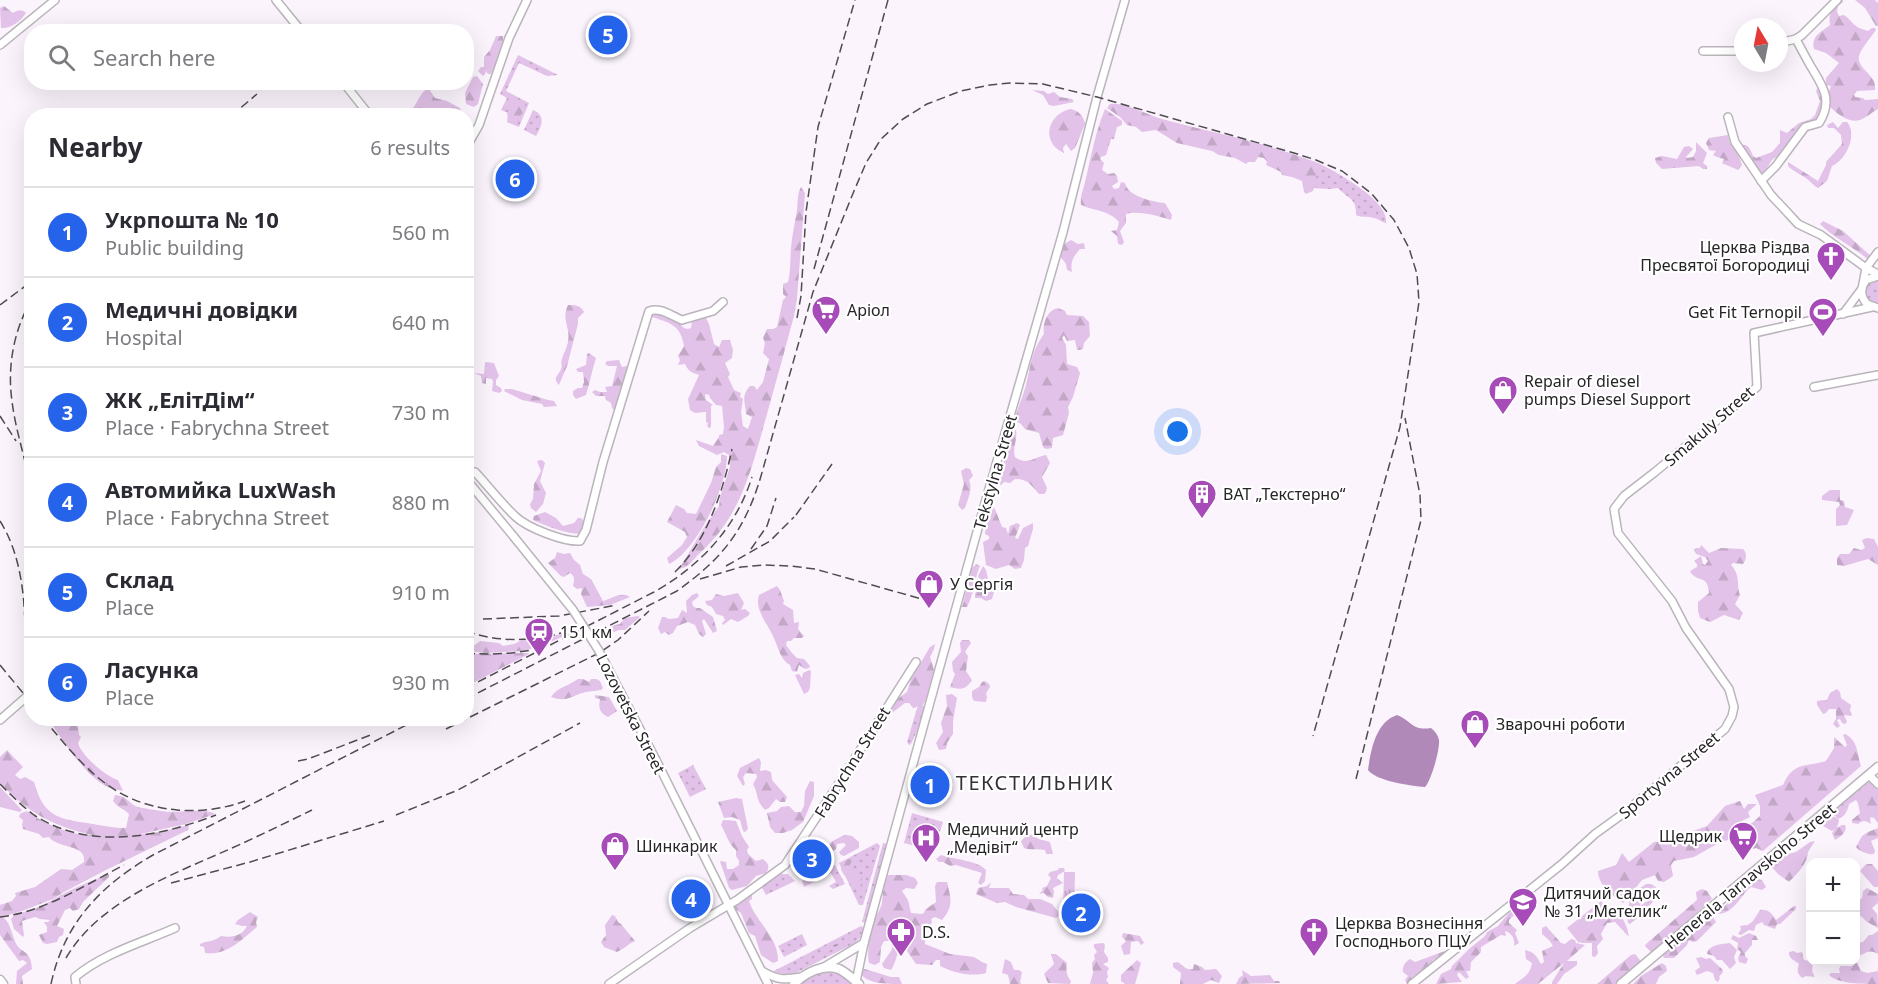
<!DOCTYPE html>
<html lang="en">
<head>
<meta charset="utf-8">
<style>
  body { margin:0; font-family:"Noto Sans",sans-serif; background:#f2f2f3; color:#2b2b33 }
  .controls { position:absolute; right:18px; bottom:18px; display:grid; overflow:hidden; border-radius:12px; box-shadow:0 6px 24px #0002 }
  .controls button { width:54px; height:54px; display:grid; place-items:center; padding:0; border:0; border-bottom:2px solid #e1e1e2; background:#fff; color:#2b2b33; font:30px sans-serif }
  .compass { position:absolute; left:1734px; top:18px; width:54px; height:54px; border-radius:50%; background:#fff; box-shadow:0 6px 24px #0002; rotate:350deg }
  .you { position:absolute; left:1178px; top:432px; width:21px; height:21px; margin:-15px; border:4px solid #fff; border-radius:50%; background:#1a73e8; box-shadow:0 0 0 9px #1a73e833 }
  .badge { display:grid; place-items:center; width:39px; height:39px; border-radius:50%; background:#2563eb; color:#fff; font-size:20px; font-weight:700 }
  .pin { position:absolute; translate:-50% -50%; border:3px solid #fff; box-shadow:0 2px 6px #0006 }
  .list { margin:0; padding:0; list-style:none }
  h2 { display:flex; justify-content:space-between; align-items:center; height:78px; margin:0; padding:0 24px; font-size:26px }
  h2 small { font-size:20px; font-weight:400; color:#7c7c81 }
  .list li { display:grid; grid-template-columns:39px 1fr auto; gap:18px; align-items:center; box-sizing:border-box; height:90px; padding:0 24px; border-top:2px solid #e1e1e2 }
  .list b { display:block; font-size:22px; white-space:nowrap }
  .list p { margin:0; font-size:20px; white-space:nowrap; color:#7c7c81 }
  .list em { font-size:20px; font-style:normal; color:#7c7c81 }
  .icon { flex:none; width:33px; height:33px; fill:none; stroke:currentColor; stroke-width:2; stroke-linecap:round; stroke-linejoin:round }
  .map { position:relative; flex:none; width:1878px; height:984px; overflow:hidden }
  .search { position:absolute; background:#fff; box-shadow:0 6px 24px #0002; left:24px; top:24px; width:450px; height:66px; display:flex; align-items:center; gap:15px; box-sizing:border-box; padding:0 21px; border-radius:24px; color:#7c7c81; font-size:22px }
  .panel { position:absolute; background:#fff; box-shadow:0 6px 24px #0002; left:24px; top:108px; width:450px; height:618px; border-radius:24px }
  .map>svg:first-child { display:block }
  .grass { fill:url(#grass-dots) }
  .forest { fill:url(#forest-firs) }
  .park { fill:url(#park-tufts) }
  .garden { fill:#e2c2e8 }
  .water { fill:#b189b8 }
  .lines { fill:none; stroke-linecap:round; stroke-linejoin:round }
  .stream { stroke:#b189b8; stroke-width:1.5 }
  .minor-casing { stroke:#bab4bb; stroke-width:10 }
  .major-casing { stroke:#bab4bb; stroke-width:11 }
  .minor { stroke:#fff; stroke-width:7 }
  .major { stroke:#fff; stroke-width:8 }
  .rail { stroke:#504c50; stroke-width:1.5; stroke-dasharray:9 4.5; stroke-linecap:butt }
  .minor-bridge-casing { stroke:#bab4bb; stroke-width:10; stroke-linecap:butt }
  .minor-bridge { stroke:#fff; stroke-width:7 }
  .labels { text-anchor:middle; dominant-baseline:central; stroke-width:4.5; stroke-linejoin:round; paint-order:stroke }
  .poi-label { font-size:16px; fill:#272427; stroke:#fff; text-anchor:start }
  .street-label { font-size:16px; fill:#272427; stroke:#fff }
  .quarter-label { font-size:20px; letter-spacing:1.5px; fill:#353036; stroke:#fff }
</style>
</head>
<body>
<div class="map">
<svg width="1878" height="984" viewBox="0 0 1878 984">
  <defs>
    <pattern id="grass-dots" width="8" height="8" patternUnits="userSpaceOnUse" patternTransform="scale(1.5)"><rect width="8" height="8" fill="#e2c2e8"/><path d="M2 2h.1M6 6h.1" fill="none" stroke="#c2a7c7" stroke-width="1.8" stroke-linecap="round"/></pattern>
    <pattern id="forest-firs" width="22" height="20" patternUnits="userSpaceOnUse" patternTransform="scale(1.5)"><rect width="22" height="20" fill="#e2c2e8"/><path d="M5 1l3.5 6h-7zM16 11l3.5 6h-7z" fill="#c2a7c7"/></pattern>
    <pattern id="park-tufts" width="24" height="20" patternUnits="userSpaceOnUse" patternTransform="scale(1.5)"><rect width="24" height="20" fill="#e2c2e8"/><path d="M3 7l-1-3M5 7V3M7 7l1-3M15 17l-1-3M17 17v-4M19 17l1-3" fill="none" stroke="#c2a7c7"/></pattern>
  </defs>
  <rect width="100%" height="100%" fill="#fbf4fd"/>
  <!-- grass -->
  <g class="grass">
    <path d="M518,55L558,75L547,76L519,63L506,91L529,103L519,127L507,122L508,113L501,110L507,98L500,94Z"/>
    <path d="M533,110C546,115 542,126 536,136L524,130Z"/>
    <path d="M1318,163C1335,171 1390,201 1386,223C1381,222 1379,219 1374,218C1368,216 1362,218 1356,215C1357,198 1348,199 1338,188L1330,189L1313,188L1314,185L1312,178L1315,173L1316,168L1319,165Z"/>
    <path d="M1878,279V304L1869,300L1865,289L1869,282Z"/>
    <path d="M918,705L925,706L919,727L911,744L909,745L907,742Z"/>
    <path d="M693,765L706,789L690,797L678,773Z"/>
    <path d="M912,813L943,822L934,851L904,843Z"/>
    <path d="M877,843L880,846L863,905H859L839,863Z"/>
    <path d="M883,843L887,844L866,923L862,922Z"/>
    <path d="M835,865L845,884L833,889L829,886L836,882L831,873L804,887L802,881Z"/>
    <path d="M779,874H788L795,881L766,895L761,886Z"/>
    <path d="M861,926L864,928L861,937L855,943L792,975L772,972Z"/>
    <path d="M802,934L807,945L784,957L778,946Z"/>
    <path d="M831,971L844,976L851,984H800C809,977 820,972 831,971Z"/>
  </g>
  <!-- forest -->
  <g class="forest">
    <path d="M1841,0H1843V2L1838,6L1837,12L1839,16L1844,15C1856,24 1851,26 1868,31L1872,28H1875L1876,30C1871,37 1865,44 1861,51C1851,68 1878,73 1875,90L1857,91L1854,94L1855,97L1863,98L1865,100L1878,99V109C1872,112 1866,118 1860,120C1847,124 1832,110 1825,101L1830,98L1828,94L1831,86L1826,85V78L1839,63L1826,53L1814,49C1811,36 1821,32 1830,25C1828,12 1832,9 1841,0Z"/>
    <path d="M1855,0H1875L1878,3V26H1876L1865,8Z"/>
    <path d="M4,6L13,13C18,10 22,9 26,13C21,21 11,29 1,28L0,8Z"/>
    <path d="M496,36H503V50L491,74H488L486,71L485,74L483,76L478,71L481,67H484V57L490,50Z"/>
    <path d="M477,76L483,84L478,104L474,107L466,104L465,93L473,77Z"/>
    <path d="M1818,87L1822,88L1823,109L1818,119L1801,128L1782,153L1772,160L1765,171L1761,174L1740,145C1749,144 1750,149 1753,156L1756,158L1772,152L1780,143V130L1787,133L1799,123L1811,119L1815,115L1820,101L1816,91Z"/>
    <path d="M429,89L435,98L447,101L460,108L462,115H425L413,108C418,102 421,90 429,89Z"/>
    <path d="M1032,90L1044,91L1048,94L1054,92L1060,97L1072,99L1074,102L1054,106L1049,105L1043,95Z"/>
    <path d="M512,96L525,103C526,110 522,116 515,119L514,123L507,120L509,118L507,114C510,108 508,102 512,96Z"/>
    <path d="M1110,104C1125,102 1147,115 1162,119C1195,128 1228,135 1261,144C1280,150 1299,156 1318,163L1320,165L1316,168V178L1313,179L1315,185L1313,191L1306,194L1304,192L1302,181L1292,177L1282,175L1281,172L1266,165L1267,162L1264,158L1258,157L1255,162H1248L1246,164L1235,158L1219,155L1212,151L1177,143L1156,130L1142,132L1136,127L1127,125L1120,117L1107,108Z"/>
    <path d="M1070,109C1078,110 1084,116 1085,124L1075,148L1071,151L1066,144L1063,148L1064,153C1061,151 1058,150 1055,147C1042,132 1053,113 1070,109Z"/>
    <path d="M1105,109L1122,121V125L1117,127L1114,139H1111L1106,155L1101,157L1100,159L1104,163L1102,170L1108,174L1114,173L1117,176L1118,182L1112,186L1114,189L1119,188L1121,182L1125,183C1127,196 1153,202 1165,203L1172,215L1171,220C1160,216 1137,210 1126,214V223L1120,231L1124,242L1122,245L1118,244L1117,236L1111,231L1117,230L1119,222C1109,210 1094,211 1081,205C1080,196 1083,191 1085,182C1091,157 1095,133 1105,109Z"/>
    <path d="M1833,122L1838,128L1843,122H1847C1858,135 1846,160 1832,166L1827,181L1818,188C1814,186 1811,182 1806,178C1800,174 1793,171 1788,166V162L1818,181L1826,165V162L1842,144L1841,135L1834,128H1828L1827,125Z"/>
    <path d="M1728,135L1730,143L1738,153L1742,165L1738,170L1724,164L1722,163L1724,159L1717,157L1713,155L1716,151L1709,150L1706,143L1709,138Z"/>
    <path d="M1696,142L1707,153L1703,163L1707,166V169H1703L1699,166L1662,169L1656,163L1655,158L1662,156L1677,159L1684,147L1689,146L1693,149L1686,157L1687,158L1693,157L1696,151Z"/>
    <path d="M801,187L805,193L797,299L794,316C785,349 776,382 767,414C752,467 742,515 700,553C692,560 690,567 679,569L705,526L719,506L720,497L730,467L729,455L724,452L717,455L699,446L696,440L713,446L719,437V435L723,434L724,427L722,406L716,405L710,398L709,395L705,394L706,400L713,405L711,406V427L709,428L707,426L708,423L706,422V412L695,413L690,410L688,399L699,375C691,372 689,372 685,364L678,365L680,360L678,356L684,346C681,326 671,323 652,317L648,320L645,313L668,314L684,328L688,329L691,328L692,320L700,317L706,318L709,324L714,344L719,347L722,340H730L733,350L732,358L725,363L730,374L728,377L734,390L741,393L740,397L743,399L741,412L743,426L748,429L752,417L746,414C745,401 741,396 750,386H754L757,390L763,382L769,359L763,353L765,343L763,338L767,329H773L777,327L783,300L786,297L783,294V284L788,282C791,271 790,259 791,248C792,235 795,223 797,210C798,202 797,194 801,187Z"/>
    <path d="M1823,221L1843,231L1873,258L1870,261C1854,247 1835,239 1820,224Z"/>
    <path d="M1071,240L1078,244L1084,243L1085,249H1080C1073,257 1070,262 1072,272L1067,270L1066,264L1060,256L1064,244Z"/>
    <path d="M568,305C574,305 581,305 584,312L578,318V324L567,366L559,385C552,377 558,377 561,369C563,364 560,364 562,359C563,354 567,348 568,342C571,328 561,320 568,305Z"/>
    <path d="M1058,308L1065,311L1067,315L1083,316L1089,322L1090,336L1084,343L1083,349L1079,350H1077L1075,340L1067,341L1064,335L1062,338L1066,345L1067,364L1077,367L1080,373L1073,397L1068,407L1069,413L1063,435L1053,438L1052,448L1046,449L1043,447L1039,433L1025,429L1020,423L1016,422L1015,418C1018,407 1023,396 1026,385C1031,365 1031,352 1044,334C1042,324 1047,310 1058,308Z"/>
    <path d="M589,353L596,358C592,370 590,382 586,395L576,399L573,395V391L578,388H582L584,382L583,372H578L576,369L586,365L587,354Z"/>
    <path d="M619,360L622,367L627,366V369L615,411L612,408L611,403L606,400L605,396H596L592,392L595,390L600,392H607L605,387L612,386L617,366H608L605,364L607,361Z"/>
    <path d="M485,362L494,363L499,376L496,380V385L501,388L502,391L499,393L492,391L493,381L492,379L486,378V384L482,383L481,376L474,373L484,374Z"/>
    <path d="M512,389L548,400L554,401L557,406L544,407L542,404L522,400L504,391L505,389Z"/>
    <path d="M1016,430C1018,439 1012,448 1015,457C1027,466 1034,457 1046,455L1050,463L1042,477L1047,488L1046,492L1044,494H1039C1031,485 1028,479 1015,479L1010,483L1004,482L1001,485H998L1010,435Z"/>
    <path d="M721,454L727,456C727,486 697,551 669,564L667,558L682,545L687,537L685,532L667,522L676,505L684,509L687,513L696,514L711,483L716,467L721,462Z"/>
    <path d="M542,460L545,463L540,481L546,493L543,504L536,512L531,508L530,504L533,499L534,484L541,471L537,461Z"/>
    <path d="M966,468L970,469L973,476L969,480C973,489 968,499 965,508L962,510L958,505L964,484L961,471Z"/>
    <path d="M1830,490H1840V500L1844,501L1845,507L1854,510L1847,525L1836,526V509L1840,505L1839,502L1822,500V496Z"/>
    <path d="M992,506L995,509L1002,527L1006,528L1008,534L1010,526L1017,523L1020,525L1015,538L1018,539L1023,528L1033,523V529L1028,546L1025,548L1024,560L1021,568L1015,569L1009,565L996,569L986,565L983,542L989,539V536L985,534C985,530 990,511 992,506Z"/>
    <path d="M545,512L556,518L563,526L574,523L578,518H581L586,523L581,534C564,533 548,527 533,520L534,516Z"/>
    <path d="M1867,538L1874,539L1878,547V565L1868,559L1844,566L1837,565V558L1840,554H1849L1854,548L1861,550L1865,548L1862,540Z"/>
    <path d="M1701,545L1709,553L1721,548L1743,549C1747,553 1747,559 1743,564L1733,563L1731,565C1741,576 1736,583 1740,595L1735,604L1743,613L1739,620L1724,615L1710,622L1700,618L1698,611V602L1709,593C1708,573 1697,584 1690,571L1697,567V564L1694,561L1701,556L1703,564L1705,565L1708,561L1705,557L1696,554L1694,550L1696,548H1700Z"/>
    <path d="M557,552L564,554L570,553L574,560L580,565L583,574L591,579L603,601C612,599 621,591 630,597L610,605L587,607L581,594L582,588L577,589L573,586C574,581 576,577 570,573L564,577L561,576L548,563L555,558Z"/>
    <path d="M976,564L980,566C974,579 974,595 967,607H962L972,568Z"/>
    <path d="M983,566L986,570L988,579L997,582L992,599L986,601L981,598H975V594L981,582L978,576Z"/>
    <path d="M777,586L780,590L784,601L783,604L793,610L794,623L799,622L798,629L804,636L802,638H794L791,641H787L786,645L792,653L797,658L804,659L810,666L809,668L805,669L799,665L797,672L792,671L790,665C780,660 778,646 773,636C768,624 754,610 759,595Z"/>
    <path d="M697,593L699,596L692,602L693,606L696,608H700L713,617L717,631L713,633L704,619L702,621L706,634L703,637L699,634L695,625L688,622L677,626L673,633L669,635L665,632L661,634L658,628L662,617H665L669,619L678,618L682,610L687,613L686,601L692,595Z"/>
    <path d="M738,593L744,603L741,610L745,609L750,613L748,616L738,622L731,619L723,625L722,623L725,620L723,616L716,614L712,607L707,605L705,601L712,600L716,594L724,596Z"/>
    <path d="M31,594V681C24,661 23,613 31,594Z"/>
    <path d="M638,616L640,617L625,630H619L602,637L600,635V634L615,625L620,624L625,618Z"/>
    <path d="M561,634L564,636L546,644L524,651L486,653L467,651V643L472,647L480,641L499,643L503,646L514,644L524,639L536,640Z"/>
    <path d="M962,640H969L971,643L965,652L968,656L966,671L972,680C966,690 960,690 950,687L955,674L953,671L952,662L961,652L960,643Z"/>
    <path d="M935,644L934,649L930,657L934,670L926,699L923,705L913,708L909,703H905L892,713L891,712L896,700L907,692L911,679L930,647Z"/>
    <path d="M529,653L527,655L467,686V677L472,674L469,670L467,672V654Z"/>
    <path d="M809,670L811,671L810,688L808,692L804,694L795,675L799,674L802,678L803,673Z"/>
    <path d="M578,679H583L589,682L591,679H596L600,681L603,688L601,690C596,691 591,691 586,692C572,695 568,703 551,697C557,687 569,686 578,679Z"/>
    <path d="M985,681L989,684L990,687L986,693L987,697L986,702L974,701L972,697V691L979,687L982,682Z"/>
    <path d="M1837,689L1840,692L1841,698L1851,705L1850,711L1852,714L1851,716L1844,715L1847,722L1845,724L1842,723L1840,719L1837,720L1840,726L1837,728L1833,724L1836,719V709H1829L1826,713L1823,714L1817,705V701L1827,700L1830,693Z"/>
    <path d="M952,694L957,698L953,721V734L947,743L946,749L939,750L936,743L943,732L941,723L947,706L946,695Z"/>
    <path d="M595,695L609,697L617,711L608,717C600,713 598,708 600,699L595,698Z"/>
    <path d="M49,719H77L79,735L81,737L78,743C82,756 105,776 118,780L123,791C118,790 109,788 104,785C85,774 60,738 49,719Z"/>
    <path d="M1845,734C1858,740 1857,754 1861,766L1763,851L1756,848L1741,852L1737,839L1722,841L1694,857L1674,861L1671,865L1673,876L1664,882L1658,881L1655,875L1642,880L1623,903C1612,895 1598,885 1598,871L1616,865L1622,853L1629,862L1654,842H1668L1679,836L1707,826L1725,806L1740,801L1744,809L1748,804H1757L1748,812L1750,817L1736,824L1741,828L1752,823L1760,816V806L1755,795L1783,785C1793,762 1805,767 1826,761L1834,748V737L1845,747L1847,745L1843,735Z"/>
    <path d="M7,750L23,767L15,775L20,779L25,777L34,782C44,819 61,819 93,824C104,826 114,828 126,828L129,814C123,808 119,809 113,801L115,795C125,796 128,801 135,806C140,808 162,811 168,812C179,812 208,808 215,814L186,824L136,835L160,832L189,825L188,830L106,870L64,892L53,899L22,911L2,917C10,921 11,932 15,941C19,954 31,948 32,969L22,976L23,984H16L17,971L27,963L23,960L19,961L0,935V905L12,901L16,896L15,893L35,887L61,869L72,870L84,862C87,844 58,849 49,837L43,838L39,834L23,829L22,825L23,820L19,817L20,814C24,812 25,811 29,812C33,814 37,818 41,820C55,828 77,836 92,835C53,826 28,813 0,783V757Z"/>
    <path d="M759,758L761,762L760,771L766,770L771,772L772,780L787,797L785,802H780L776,799L769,808L765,810C755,799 759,795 753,784L757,777L756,774L746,773L743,777L745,784L743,786L737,776L740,768Z"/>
    <path d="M810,781L814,782V796L803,822L792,830L783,833H775L770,827L767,813L777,811L781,807L789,806L795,812H801L804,806L805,791Z"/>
    <path d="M1869,782L1878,789V823L1874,818L1871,817L1870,820L1871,824C1865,820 1863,820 1858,824L1852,823V820L1860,813L1858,803L1856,800L1849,804C1848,810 1845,817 1838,819L1832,813L1849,795Z"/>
    <path d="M0,787L22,810L20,812L0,807Z"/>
    <path d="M736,798L742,799L748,829L745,832L743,831L740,820L732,817L724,818L718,802Z"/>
    <path d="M1830,816L1835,817L1839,820L1837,828L1842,825H1845C1848,832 1840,837 1835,840L1832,833L1835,829L1832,831L1823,826L1824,819Z"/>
    <path d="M723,820L736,821L742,836L749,847L747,850L748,854L756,861L763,859C769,864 770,867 766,873L756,876L747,886L732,890L729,888L720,861L726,862L727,869H733L739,865V861L736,856V850C728,844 726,833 721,825Z"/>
    <path d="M1878,828V838L1871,841L1875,851L1874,854C1868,855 1859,851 1856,847L1862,836L1868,832Z"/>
    <path d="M844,835L852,836L859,842V848L844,856L841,855L839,852L846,845L844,843L837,844L836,849L832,852L829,846L831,842Z"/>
    <path d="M1027,835H1033L1039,839L1050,842L1053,854H1046L1045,850C1039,849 1028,850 1024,848L1021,841Z"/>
    <path d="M1815,841L1808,852C1808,863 1797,874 1789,882L1778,874L1770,865L1784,855L1796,852L1810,842Z"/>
    <path d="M941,855C953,859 979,861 986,870L985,881L981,885L978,883L982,873L956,865L950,866L943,862H939L936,859Z"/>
    <path d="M849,859L852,860L848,869L853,875L861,874L862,879L860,887L854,882L851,883C846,875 838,872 842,862Z"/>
    <path d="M1866,864H1872L1878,871V887H1874L1860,871Z"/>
    <path d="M1059,868H1064L1065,871L1058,875L1057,878L1063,883L1053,888L1054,892L1053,898L1048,897L1044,893L1039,894L1043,890L1042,888L1047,886L1051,878L1048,875L1050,872L1058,870Z"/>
    <path d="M109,874V877L83,902L79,909L73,911L70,908L65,910L57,926L64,929L63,935L59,937L57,942L47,944L43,943L39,935L47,932V927L44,922H48L50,920L40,919L35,917L22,921L24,935L23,937L14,929L11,919L16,913C35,912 51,900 69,891C81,885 95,879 109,874Z"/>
    <path d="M888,875H906L915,878L918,883L914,889L906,888L902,891L908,900L911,913L923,914L926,909L936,902L935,886L937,882H947C951,899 954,906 942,920L935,917L931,919L932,922L926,933L925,944L950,954L974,957L982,962L987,964L986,973C971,977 954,973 940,966V960H936L932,965L916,964L907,951L909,944L908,937H902C898,948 897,961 891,970L884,968L882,964L891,951L895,941H884L881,947L880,962L875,965L869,963C866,949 871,929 876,916C878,912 881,908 882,903C883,893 883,884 888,875Z"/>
    <path d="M1752,878L1762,880L1766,887L1762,890L1751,887C1739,897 1734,914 1717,914Z"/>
    <path d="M991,882L989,888H1009L1013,894L1024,895L1028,899H1040L1052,904L1061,915L1056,918L1016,907L1005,902L997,903L976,894L978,888L987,886Z"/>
    <path d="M1646,884H1651L1656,887C1655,895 1648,898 1642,900L1640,906L1653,897L1655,900C1646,908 1640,917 1630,924L1628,923L1627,917L1631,913L1628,910L1630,898L1639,894V889Z"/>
    <path d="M1867,888L1878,894V903L1872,908L1877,914L1878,928L1867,922L1861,916L1856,921V902L1862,898L1863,891Z"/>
    <path d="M1702,889L1707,891L1712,899L1652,953L1645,946L1646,944L1697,900L1696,892Z"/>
    <path d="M748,892L752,894V899L749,901C756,922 779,938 778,961L773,963L761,955L755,936L749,933L741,913L735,909V903Z"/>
    <path d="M1524,905H1530L1532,909L1531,911L1513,916L1509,920V923L1517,930L1515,933L1519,943L1514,946C1515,939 1513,936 1508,932L1505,931L1506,936L1501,935L1481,947V952L1471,962L1470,971H1466L1469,977L1466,979L1459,972L1457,975L1462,982L1436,984L1441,974L1451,969L1452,966L1469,949L1485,936L1487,932L1498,926L1509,913Z"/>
    <path d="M1794,906H1796V909L1780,924H1777L1775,929L1764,925L1762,922L1756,925L1754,931L1749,930L1741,935L1738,934L1741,929L1740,926L1748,925L1753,921L1760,910C1769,909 1772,914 1776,920Z"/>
    <path d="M1621,909L1622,917L1627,928L1629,937L1615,922L1607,923L1601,934L1603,939L1597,946L1598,953L1595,957L1592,956V943H1581L1580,937L1607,913Z"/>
    <path d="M250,912L258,917L256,922L257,927C241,940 227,956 205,953L204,947L200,946V944C209,940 211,943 221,936C232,938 242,936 247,926H242L235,924L238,920Z"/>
    <path d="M612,915L615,916L618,922L621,924L635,941C628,944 624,949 617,952L604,947L601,942L606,935L605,925Z"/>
    <path d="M1712,915L1716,922L1697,941L1693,942L1689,940L1687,945L1674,958H1664L1663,956C1667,946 1677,943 1685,936C1694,929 1701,920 1712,915Z"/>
    <path d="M1546,926L1561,943L1565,944L1571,939L1575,940L1576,943L1585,945L1567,961H1577V965L1564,974L1557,984H1552V982L1564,963L1538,984H1515C1524,977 1530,975 1532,963L1526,959L1525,950C1535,952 1537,957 1541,964L1544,962L1542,951L1553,946L1550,941L1542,934V928Z"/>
    <path d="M1878,931V954C1868,948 1866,954 1858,956L1856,943L1863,942L1869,935H1872Z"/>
    <path d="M1123,933L1140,936L1144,943L1141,945L1138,941L1131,942L1130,954L1124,955L1121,946L1126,941L1122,937Z"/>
    <path d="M1749,933L1756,936L1758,940H1752V945L1745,953V956L1748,959L1746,964L1739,962L1738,958L1741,952L1737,949L1738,943L1731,939L1733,935L1739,938Z"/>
    <path d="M1103,943L1105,945L1104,952L1108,958V962L1103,964L1109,968L1107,972L1108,977L1106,980L1109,984H1090L1093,973L1092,963L1095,959L1094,955L1097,952L1094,947V944Z"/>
    <path d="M1730,943L1737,950L1734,957L1736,963L1730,969L1722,960H1717L1714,956L1707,954C1708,945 1721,944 1730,943Z"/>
    <path d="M1445,951L1442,956L1433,960L1430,965L1412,977L1411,982L1407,984L1405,980L1408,976L1403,972C1402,967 1405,962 1410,959L1415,962Z"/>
    <path d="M1794,951L1797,953L1802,952L1804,960L1810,961L1813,963L1812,971L1815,977L1806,976L1802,978C1797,973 1797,970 1799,964C1795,960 1788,959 1789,952Z"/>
    <path d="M1051,954H1056L1067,963C1066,970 1066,975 1071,981L1070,984L1048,983L1044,974L1054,964Z"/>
    <path d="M1635,954L1640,960L1641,963L1617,984H1597L1631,955Z"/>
    <path d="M1701,957L1706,959L1710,958L1722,969L1723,972L1719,977L1720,978L1718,982L1715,980L1713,973L1707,971L1697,975L1695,971L1700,967L1696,958Z"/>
    <path d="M1005,959L1011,962L1014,970H1019L1022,972L1020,982L1021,984H1010L1008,975L1002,973Z"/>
    <path d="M1137,960L1141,963L1135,984H1125L1121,981V975Z"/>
    <path d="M1856,960L1861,971L1867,973L1878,971V984C1863,984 1838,984 1829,975L1831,973H1840L1839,969L1841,964L1847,963L1853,965V962H1856Z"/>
    <path d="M1177,962C1183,964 1185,971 1193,969L1194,964L1202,967L1205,970L1216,969L1222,976L1219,983L1211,980L1203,984H1180L1181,973L1173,967V963Z"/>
    <path d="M1662,963L1666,966L1667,971L1659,977L1656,984H1633L1641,976Z"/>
    <path d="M865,969L891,977H899L902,984C887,984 863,984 860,971Z"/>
    <path d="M1242,970L1251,976L1270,975L1274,981H1279L1280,983L1236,984L1239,978L1243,975Z"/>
  </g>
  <!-- park -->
  <path class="park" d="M1064,872H1075L1074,913H1063Z"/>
  <!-- garden -->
  <path class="garden" d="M1601,901L1613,916L1579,943L1567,928Z"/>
  <!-- water -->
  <path class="water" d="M1397,715C1412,721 1412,731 1431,728C1435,731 1438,735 1439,740C1440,750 1431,781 1425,787C1411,786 1376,781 1368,770C1371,749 1376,722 1397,715Z"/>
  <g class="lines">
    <!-- stream -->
    <path class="stream" d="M834,946L836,945"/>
    <!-- minor casing -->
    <g class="minor-casing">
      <g id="minor">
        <path d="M276,0L302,32"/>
        <path d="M1779,43L1796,39"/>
        <path d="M0,45L55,0"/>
        <path d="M1703,51H1743"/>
        <path d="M343,82L370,116"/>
        <path d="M1728,117L1735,142L1771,195L1787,212L1798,224L1821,235L1866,268L1878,274"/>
        <path d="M466,148L479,125L509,38L527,0"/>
        <path d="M1761,181L1776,166L1805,127L1819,123C1834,100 1822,85 1810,65C1805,56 1800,47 1796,39L1802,35L1837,0"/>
        <path d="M1878,276L1866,280C1860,288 1860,296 1867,304L1878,308"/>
        <path d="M1863,284L1866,268L1878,252"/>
        <path d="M1843,314L1861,290"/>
        <path d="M1814,387L1878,375"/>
        <path d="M466,472H475C489,487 501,503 516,517C528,528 564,542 580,541L586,530L603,462L649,311C662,307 671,316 682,320L713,311L723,302"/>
        <path d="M466,479L514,537"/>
        <path d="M0,720L32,692"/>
        <path d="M656,760L768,984"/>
        <path d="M1869,775L1878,784"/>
        <path d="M824,967L864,943"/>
        <path d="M762,971C778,980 783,980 801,977"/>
        <path d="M856,982L864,943L916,753L985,503L1063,232L1097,97L1125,0"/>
        <path d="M76,984L75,977C104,953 141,943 175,928"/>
        <path d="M609,984L690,928L737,900L785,865L843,777L916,662"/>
        <path d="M1412,984L1562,864L1595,834L1624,813L1725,729L1732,716L1734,707L1729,689L1686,628L1672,601L1618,533L1614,509L1624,496L1655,472L1757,387L1754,333L1872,307"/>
      </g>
    </g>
    <!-- major casing -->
    <g class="major-casing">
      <g id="major">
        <path d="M0,980L3,984"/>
        <path d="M794,984C805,973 824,963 839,969C847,973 853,979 859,984"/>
        <path d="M1621,984L1878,767"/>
      </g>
    </g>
    <!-- minor -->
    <use href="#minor" class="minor"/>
    <!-- major -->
    <use href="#major" class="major"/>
    <!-- rail -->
    <g class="rail">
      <path d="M231,116L257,94"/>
      <path d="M814,269L888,0"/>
      <path d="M32,299C14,329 7,366 12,401C16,436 30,469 32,504"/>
      <path d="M0,305L32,281"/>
      <path d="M797,318L801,296L806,212L818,127L855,0"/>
      <path d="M0,416L16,441"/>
      <path d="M796,515L832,464"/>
      <path d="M0,521C19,551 24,589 25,624C25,644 25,664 32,684"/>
      <path d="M751,549L767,526L776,498"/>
      <path d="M726,566L770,541L794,517"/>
      <path d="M675,572C707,541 723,491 732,449"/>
      <path d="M700,579L741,567L764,565L791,566L815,569L936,603"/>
      <path d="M28,588L32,516"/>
      <path d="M483,619L559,616L617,605"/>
      <path d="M466,631C496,642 530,642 561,633"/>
      <path d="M466,653C488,655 510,654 531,650"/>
      <path d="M0,665L32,704"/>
      <path d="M466,688L654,592C700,566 736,528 752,477"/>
      <path d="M466,699L677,591C723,558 745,530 761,476L813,292L854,191L866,163L881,139L903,119L927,104L961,91L990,85L1010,83L1043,84L1097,97L1294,153L1316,160L1342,171L1371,193L1394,220L1409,248L1417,274L1419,302L1400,427L1313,736"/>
      <path d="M43,718C82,765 112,804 177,810C200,812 223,809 245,801"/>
      <path d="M446,729L599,653L618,640L649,611"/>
      <path d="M298,761L308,759L373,734"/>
      <path d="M1356,779L1421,520L1420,495L1405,418"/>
      <path d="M0,784C11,795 22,806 34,815C89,851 159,837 216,815"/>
      <path d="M396,815L458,790L580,723"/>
      <path d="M171,883L250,862L384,821"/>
      <path d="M0,917C44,912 85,885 124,865"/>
      <path d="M66,958C100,900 174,874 232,848C259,836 285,823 312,810"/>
      <path d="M51,984C64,923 101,885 153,855L420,718"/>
    </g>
    <!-- minor-bridge casing -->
    <g class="minor-bridge-casing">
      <path id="minor-bridge" d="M514,537L573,610L599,651L656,760"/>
    </g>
    <!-- minor-bridge -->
    <use href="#minor-bridge" class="minor-bridge"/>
  </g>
  <!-- icons -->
  <defs>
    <g id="church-pin" transform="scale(1.5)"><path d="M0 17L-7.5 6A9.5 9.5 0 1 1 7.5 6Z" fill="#a64bb7" stroke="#fff"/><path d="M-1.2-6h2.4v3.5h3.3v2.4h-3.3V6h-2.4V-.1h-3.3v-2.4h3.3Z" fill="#fff"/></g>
    <g id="supermarket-pin" transform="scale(1.5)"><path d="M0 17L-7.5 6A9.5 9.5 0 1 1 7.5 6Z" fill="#a64bb7" stroke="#fff"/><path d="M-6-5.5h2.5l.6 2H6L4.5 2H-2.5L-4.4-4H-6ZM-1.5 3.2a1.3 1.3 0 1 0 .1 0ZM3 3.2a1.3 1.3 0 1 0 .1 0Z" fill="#fff"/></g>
    <g id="stadium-pin" transform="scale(1.5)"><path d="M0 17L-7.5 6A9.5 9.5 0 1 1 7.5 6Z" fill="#a64bb7" stroke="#fff"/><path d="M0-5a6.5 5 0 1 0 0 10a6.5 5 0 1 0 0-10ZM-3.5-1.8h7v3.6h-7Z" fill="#fff"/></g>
    <g id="shop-pin" transform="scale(1.5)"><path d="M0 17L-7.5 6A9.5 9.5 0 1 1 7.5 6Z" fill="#a64bb7" stroke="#fff"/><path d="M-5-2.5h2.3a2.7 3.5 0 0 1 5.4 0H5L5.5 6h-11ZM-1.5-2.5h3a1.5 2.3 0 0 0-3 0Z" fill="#fff"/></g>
    <g id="building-pin" transform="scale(1.5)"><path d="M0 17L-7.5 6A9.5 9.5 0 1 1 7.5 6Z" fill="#a64bb7" stroke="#fff"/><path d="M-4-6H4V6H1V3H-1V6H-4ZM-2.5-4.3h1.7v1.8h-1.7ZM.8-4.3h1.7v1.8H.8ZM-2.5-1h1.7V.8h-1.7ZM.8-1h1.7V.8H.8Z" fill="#fff"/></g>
    <g id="station-pin" transform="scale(1.5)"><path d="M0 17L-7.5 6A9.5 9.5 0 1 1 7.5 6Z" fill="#a64bb7" stroke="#fff"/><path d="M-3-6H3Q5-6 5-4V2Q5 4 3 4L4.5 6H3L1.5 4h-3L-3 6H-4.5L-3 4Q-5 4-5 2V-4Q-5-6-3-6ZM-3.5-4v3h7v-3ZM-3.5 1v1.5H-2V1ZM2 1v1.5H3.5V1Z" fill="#fff"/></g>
    <g id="hospital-pin" transform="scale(1.5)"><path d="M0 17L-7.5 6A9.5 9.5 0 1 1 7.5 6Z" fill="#a64bb7" stroke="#fff"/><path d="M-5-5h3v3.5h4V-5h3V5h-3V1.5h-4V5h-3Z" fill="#fff"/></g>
    <g id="school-pin" transform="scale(1.5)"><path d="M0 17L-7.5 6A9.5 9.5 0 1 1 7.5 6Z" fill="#a64bb7" stroke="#fff"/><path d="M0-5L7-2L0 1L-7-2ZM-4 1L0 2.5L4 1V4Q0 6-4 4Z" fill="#fff"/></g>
    <g id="pharmacy-pin" transform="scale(1.5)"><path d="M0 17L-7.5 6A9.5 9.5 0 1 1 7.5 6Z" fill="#a64bb7" stroke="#fff"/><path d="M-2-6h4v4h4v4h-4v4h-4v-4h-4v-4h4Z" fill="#fff"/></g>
  </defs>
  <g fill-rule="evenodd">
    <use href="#church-pin" x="1831" y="256"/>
    <use href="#supermarket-pin" x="826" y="310"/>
    <use href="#stadium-pin" x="1823" y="312"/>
    <use href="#shop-pin" x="1503" y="390"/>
    <use href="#building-pin" x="1202" y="494"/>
    <use href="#shop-pin" x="929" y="584"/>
    <use href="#station-pin" x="539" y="632"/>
    <use href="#shop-pin" x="1475" y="724"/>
    <use href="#supermarket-pin" x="1743" y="836"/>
    <use href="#hospital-pin" x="926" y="838"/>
    <use href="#shop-pin" x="615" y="846"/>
    <use href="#school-pin" x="1523" y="902"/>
    <use href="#pharmacy-pin" x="901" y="932"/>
    <use href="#church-pin" x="1314" y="932"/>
  </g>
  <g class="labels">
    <!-- poi labels -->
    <g class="poi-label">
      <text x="1810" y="247" text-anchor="end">Церква Різдва<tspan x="1810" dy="18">Пресвятої Богородиці</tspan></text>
      <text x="847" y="310">Аріол</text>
      <text x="1802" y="312" text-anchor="end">Get Fit Ternopil</text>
      <text x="1524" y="381">Repair of diesel<tspan x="1524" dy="18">pumps Diesel Support</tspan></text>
      <text x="1223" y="494">ВАТ „Текстерно“</text>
      <text x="950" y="584">У Сергія</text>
      <text x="560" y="632">151 км</text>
      <text x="1496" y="724">Зварочні роботи</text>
      <text x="947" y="829">Медичний центр<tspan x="947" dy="18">„Медівіт“</tspan></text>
      <text x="1722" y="836" text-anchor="end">Щедрик</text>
      <text x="636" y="846">Шинкарик</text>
      <text x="1544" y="893">Дитячий садок<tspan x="1544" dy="18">№ 31 „Метелик“</tspan></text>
      <text x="1335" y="923">Церква Вознесіння<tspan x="1335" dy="18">Господнього ПЦУ</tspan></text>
      <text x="922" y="932">D.S.</text>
    </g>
    <!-- street labels -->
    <g class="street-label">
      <text transform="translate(1709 426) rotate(-41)">Smakuly Street</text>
      <text transform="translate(995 472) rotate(-74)">Tekstylna Street</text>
      <text transform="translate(631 714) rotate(63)">Lozovetska Street</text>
      <text transform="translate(852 762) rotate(-58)">Fabrychna Street</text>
      <text transform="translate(1669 775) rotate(-40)">Sportyvna Street</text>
      <text transform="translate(1750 876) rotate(-40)">Henerala Tarnavskoho Street</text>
    </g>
    <!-- quarter labels -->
    <g class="quarter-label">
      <text x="1035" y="782">ТЕКСТИЛЬНИК</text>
    </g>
  </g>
</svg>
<div class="controls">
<button>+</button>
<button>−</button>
</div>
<svg class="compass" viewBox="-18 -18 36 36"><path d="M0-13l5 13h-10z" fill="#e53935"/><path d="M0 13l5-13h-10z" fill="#7c7c81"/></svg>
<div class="you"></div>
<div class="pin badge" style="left:930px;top:785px">1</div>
<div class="pin badge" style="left:1081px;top:913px">2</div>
<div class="pin badge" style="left:812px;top:859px">3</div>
<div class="pin badge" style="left:691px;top:899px">4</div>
<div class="pin badge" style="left:608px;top:35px">5</div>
<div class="pin badge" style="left:515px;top:179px">6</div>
<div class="search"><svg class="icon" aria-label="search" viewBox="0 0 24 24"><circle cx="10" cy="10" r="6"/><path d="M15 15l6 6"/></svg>Search here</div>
<section class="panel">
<h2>Nearby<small>6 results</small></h2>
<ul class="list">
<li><span class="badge">1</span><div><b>Укрпошта № 10</b><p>Public building</p></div><em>560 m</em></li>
<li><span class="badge">2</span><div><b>Медичні довідки</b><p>Hospital</p></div><em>640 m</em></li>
<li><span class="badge">3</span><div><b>ЖК „ЕлітДім“</b><p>Place · Fabrychna Street</p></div><em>730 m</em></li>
<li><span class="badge">4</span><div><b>Автомийка LuxWash</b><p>Place · Fabrychna Street</p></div><em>880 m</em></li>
<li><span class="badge">5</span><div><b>Склад</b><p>Place</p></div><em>910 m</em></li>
<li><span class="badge">6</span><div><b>Ласунка</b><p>Place</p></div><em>930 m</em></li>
</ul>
</section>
</div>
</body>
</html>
